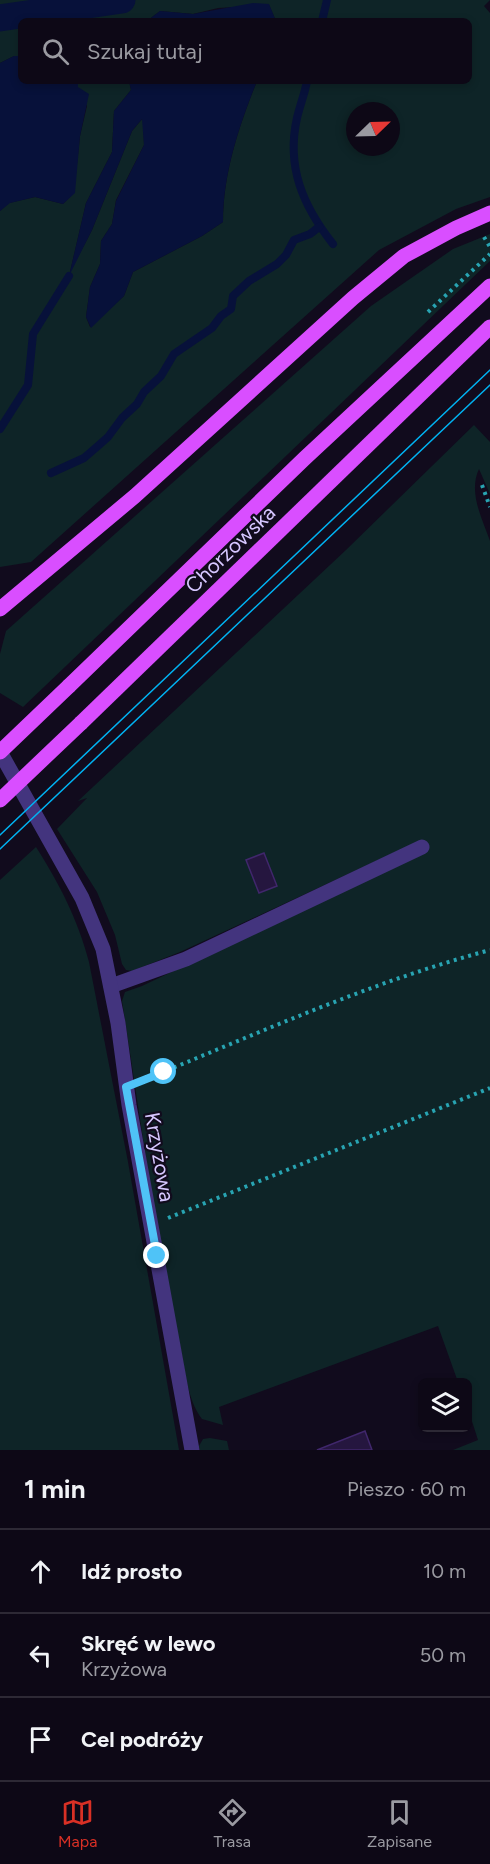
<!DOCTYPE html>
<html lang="pl">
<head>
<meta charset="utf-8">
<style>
  body { margin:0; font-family:Figtree,sans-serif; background:#1b1623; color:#f1f3f6 }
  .controls { position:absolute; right:18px; bottom:18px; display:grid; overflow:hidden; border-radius:9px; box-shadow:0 3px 9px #0003 }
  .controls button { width:54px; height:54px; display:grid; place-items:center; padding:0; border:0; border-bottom:2px solid #2d2935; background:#0d0816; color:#f1f3f6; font:30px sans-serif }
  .compass { position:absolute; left:346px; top:102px; width:54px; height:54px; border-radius:50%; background:#0d0816; box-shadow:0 3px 9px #0003; rotate:67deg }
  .stop { position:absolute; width:18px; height:18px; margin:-14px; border:4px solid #4fc3f7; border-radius:50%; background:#fff }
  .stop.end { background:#4fc3f7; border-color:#fff; box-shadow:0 2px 6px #0008 }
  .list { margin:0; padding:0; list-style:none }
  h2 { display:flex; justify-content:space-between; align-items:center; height:78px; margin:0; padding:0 24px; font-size:26px }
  h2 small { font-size:20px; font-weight:400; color:#9a9aa1 }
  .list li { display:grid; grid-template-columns:39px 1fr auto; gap:18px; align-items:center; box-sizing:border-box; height:84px; padding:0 24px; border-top:2px solid #2d2935 }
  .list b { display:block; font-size:22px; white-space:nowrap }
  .list p { margin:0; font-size:20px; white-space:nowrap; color:#9a9aa1 }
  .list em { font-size:20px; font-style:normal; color:#9a9aa1 }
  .icon { flex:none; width:33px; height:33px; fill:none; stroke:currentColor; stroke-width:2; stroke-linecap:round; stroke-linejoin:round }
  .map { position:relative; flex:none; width:490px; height:1450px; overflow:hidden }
  .search { position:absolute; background:#0d0816; box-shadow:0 3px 9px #0003; left:18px; right:18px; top:18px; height:66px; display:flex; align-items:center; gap:15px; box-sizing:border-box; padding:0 21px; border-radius:9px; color:#9a9aa1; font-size:22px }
  .sheet { height:330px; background:#0d0816 }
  nav { display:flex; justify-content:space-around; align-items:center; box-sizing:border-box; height:84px; border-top:2px solid #2d2935; background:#0d0816; font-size:16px; color:#9a9aa1 }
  nav a { display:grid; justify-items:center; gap:3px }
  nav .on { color:#d93025 }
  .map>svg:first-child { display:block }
  .green { fill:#0e2427; fill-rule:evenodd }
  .water { fill:#07113a }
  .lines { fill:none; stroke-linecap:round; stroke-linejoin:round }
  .stream { stroke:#07113a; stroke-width:8 }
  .canal { stroke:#07113a; stroke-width:27 }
  .building { fill:#25163f; stroke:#40276c; stroke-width:1.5 }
  .path { stroke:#28a4b2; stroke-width:4; stroke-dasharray:3 4.5; stroke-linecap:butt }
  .lane { stroke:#43347e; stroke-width:15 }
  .street { stroke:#43347e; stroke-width:15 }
  .primary { stroke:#d94eff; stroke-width:15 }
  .tram { stroke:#00b3f2; stroke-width:1.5 }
  .primary-bridge { stroke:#d94eff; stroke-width:15 }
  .route { stroke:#4fc3f7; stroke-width:8 }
  .labels { text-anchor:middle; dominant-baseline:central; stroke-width:4.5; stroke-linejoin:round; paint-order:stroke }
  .street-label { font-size:21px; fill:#d6c7ff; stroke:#110b1d }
</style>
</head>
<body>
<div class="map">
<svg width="490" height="1450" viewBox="0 0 490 1450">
  <rect width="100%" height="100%" fill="#110b1d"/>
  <!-- green -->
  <g class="green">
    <path d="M0,0H490L484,6L490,13V197L456,209L379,250L31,562L0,567V211L9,203L35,197L63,204L74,193L80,136L87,106L77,86L78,81H129L131,90L114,111L112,152L86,203L70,272L92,230L132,131L143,118L144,145L116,200L112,224L101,241L100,264L90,287L86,317L90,327L124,296L133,272L202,236L223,222C223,173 239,126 257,81H469V21H276L269,5L218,8L193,14L160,11L147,21H21V56H14L0,63ZM355,111H391V147H355Z"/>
    <path d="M490,234V261L23,707L0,693V654L6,631L371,306L453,249Z"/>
    <path d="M474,425L490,442V494L479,469C468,492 482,518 490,541V1450H453L478,1440L468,1409V1382H458L438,1326L219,1407L223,1425L202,1419C187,1400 185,1368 180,1345C155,1231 140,1115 122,1001L125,992L142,986L424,852L419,841L180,952L132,971L126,970L122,964L115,935L97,892L57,829L87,798L78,801L346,550Z"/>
    <path d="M36,847C60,885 77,918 89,962L128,1162L179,1450H0V880Z"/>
    <path d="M210,1438L227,1441L229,1450H200L199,1446L203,1439Z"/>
  </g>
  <!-- water -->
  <g class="water">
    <path d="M253,3L269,4L276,21H147L160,11L193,14Z"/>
    <path d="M14,56H21V81H78V87L89,94L80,136L75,193L63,204L35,197L10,203L0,211V63Z"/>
    <path d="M129,81H257C239,126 223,173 223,222L202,236L133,272L124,296L91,328L86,317L90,287L100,264L101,241L112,224L116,201L144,145L142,119L132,131L92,230L69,276L86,203L112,152L114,111L131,90Z"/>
  </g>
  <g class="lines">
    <!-- stream -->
    <g class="stream">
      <path d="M322,21L327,0"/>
      <path d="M307,81C305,93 300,105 297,118C286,167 303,206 333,244"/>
      <path d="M0,429L28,385L33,334L69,276"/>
      <path d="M51,473L84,458L99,445L108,437L122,418L137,404L144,392L161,376L174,354L212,328L221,316L231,309L233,296L249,281L277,264L286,255L294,240L310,234L319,227"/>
    </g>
    <!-- canal -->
    <path class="canal" d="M0,18L122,0"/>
  </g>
  <!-- building -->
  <g class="building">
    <path d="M264,853L277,886L259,893L246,860Z"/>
    <path d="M365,1431L372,1450H317Z"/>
  </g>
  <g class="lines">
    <!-- path -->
    <g class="path">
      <path d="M484,237L490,247"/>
      <path d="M428,312L490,254"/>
      <path d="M482,485L490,507"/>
      <path d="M146,1079C259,1033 371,982 490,950"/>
      <path d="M168,1218L490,1088"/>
    </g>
    <!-- lane -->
    <path class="lane" d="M111,986L186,959L422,847"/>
    <!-- street -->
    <path class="street" d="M0,752L82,898L103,949L118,1023L129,1105L192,1450"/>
    <!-- primary -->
    <g class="primary">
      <path d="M0,609L135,496L353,298L404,256L456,228L490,213"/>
      <path d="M69,686L305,458L490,286"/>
      <path d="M81,723L490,327"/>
    </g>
    <!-- tram -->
    <g class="tram">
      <path d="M0,835L490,370"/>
      <path d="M0,849L490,385"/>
    </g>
    <!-- primary-bridge -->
    <g class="primary-bridge">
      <path d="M0,752L69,686"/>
      <path d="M0,800L81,723"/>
    </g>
  </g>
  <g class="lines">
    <!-- route -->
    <path class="route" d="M157,1256L126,1087L164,1072"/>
  </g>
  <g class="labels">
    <!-- street labels -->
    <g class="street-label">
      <text transform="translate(230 549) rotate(-44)">Chorzowska</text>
      <text transform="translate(160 1157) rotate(80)">Krzyżowa</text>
    </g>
  </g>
</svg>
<div class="controls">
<button><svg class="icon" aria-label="layers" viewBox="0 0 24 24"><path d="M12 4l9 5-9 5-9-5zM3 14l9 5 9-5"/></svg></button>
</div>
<svg class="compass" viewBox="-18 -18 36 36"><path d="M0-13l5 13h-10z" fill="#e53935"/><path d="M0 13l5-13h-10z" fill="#9a9aa1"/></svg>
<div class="stop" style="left:164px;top:1072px"></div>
<div class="stop end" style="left:157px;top:1256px"></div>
<div class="search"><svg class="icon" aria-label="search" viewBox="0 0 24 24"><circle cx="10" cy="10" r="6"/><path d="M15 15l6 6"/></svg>Szukaj tutaj</div>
</div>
<section class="sheet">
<h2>1 min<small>Pieszo · 60 m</small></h2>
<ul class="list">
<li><svg class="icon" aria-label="ahead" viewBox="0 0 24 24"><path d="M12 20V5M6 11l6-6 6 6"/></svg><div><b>Idź prosto</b></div><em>10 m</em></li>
<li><svg class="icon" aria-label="left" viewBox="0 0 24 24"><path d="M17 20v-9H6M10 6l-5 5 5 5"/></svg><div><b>Skręć w lewo</b><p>Krzyżowa</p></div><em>50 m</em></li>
<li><svg class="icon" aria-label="arrive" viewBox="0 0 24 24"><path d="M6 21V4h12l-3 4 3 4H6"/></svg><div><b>Cel podróży</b></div></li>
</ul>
</section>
<nav>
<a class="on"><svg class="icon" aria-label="map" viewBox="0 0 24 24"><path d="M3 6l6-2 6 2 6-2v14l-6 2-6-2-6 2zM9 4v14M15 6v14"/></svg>Mapa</a>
<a><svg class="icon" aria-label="directions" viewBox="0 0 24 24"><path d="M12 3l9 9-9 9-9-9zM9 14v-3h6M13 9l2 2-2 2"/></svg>Trasa</a>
<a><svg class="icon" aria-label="saved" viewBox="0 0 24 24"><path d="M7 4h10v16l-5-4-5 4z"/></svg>Zapisane</a>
</nav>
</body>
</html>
